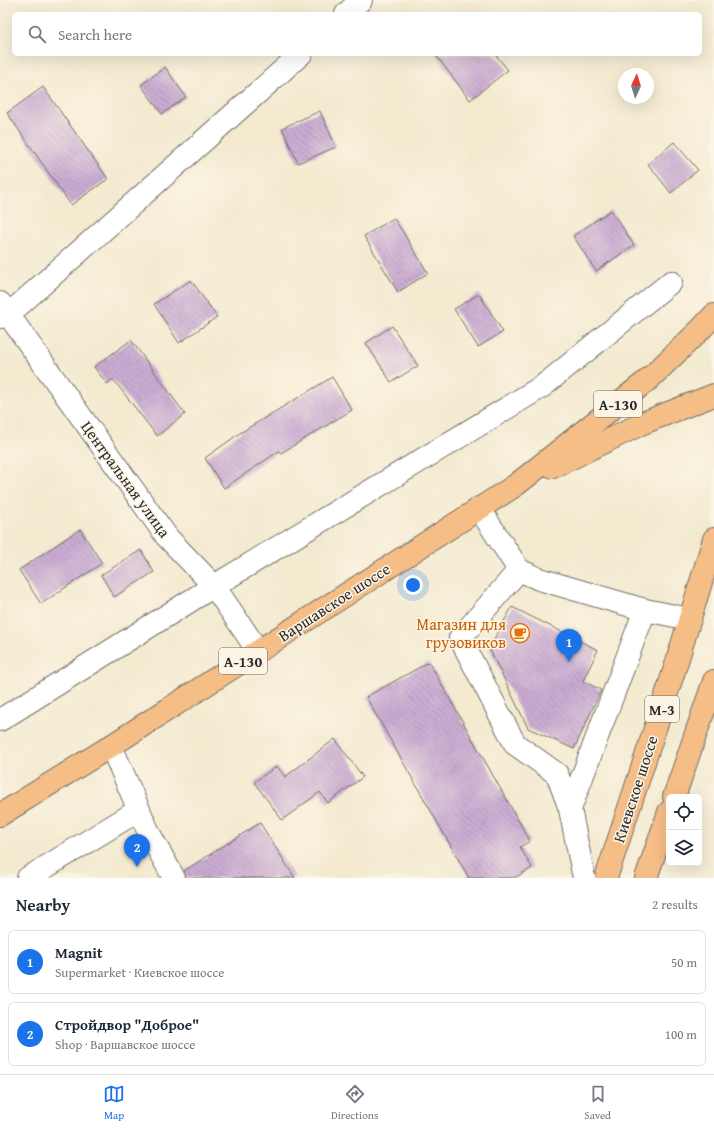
<!DOCTYPE html>
<html lang="en">
<head>
<meta charset="utf-8">
<style>
  body { margin:0; font-family:"Gentium Book Plus",serif; background:#f6f6f7; color:#1f2937 }
  .controls { position:absolute; right:12px; bottom:12px; display:grid; overflow:hidden; border-radius:6px; box-shadow:0 4px 16px #0002 }
  .controls button { width:36px; height:36px; display:grid; place-items:center; padding:0; border:0; border-bottom:1px solid #e0e1e3; background:#fff; color:#1f2937; font:20px sans-serif }
  .compass { position:absolute; left:618px; top:68px; width:36px; height:36px; border-radius:50%; background:#fff; box-shadow:0 4px 16px #0002; rotate:4deg }
  .you { position:absolute; left:413px; top:585px; width:14px; height:14px; margin:-10px; border:3px solid #fff; border-radius:50%; background:#1a73e8; box-shadow:0 0 0 6px #1a73e833 }
  .badge { display:grid; place-items:center; width:26px; height:26px; border-radius:50%; background:#1a73e8; color:#fff; font-size:13px; font-weight:700 }
  .pin { position:absolute; translate:-50% -33px; filter:drop-shadow(0 1px 2px #0008) }
  .pin::after { content:''; position:absolute; top:21px; width:14px; height:12px; background:inherit; clip-path:polygon(0 0,100% 0,50% 100%) }
  .list { margin:0; padding:0; list-style:none }
  h2 { display:flex; justify-content:space-between; align-items:center; height:52px; margin:0; padding:0 16px; font-size:17px }
  h2 small { font-size:13px; font-weight:400; color:#747a83 }
  .list li { display:grid; grid-template-columns:26px 1fr auto; gap:12px; align-items:center; box-sizing:border-box; height:64px; margin:0 8px 8px; padding:0 8px; border:1px solid #e0e1e3; border-radius:6px }
  .list b { display:block; font-size:15px; white-space:nowrap }
  .list p { margin:0; font-size:13px; white-space:nowrap; color:#747a83 }
  .list em { font-size:13px; font-style:normal; color:#747a83 }
  .icon { flex:none; width:22px; height:22px; fill:none; stroke:currentColor; stroke-width:2; stroke-linecap:round; stroke-linejoin:round }
  .map { position:relative; flex:none; width:714px; height:878px; overflow:hidden }
  .search { position:absolute; background:#fff; box-shadow:0 4px 16px #0002; left:12px; right:12px; top:12px; height:44px; display:flex; align-items:center; gap:10px; box-sizing:border-box; padding:0 14px; border-radius:6px; color:#747a83; font-size:15px }
  .sheet { height:196px; background:#fff }
  nav { display:flex; justify-content:space-around; align-items:center; box-sizing:border-box; height:56px; border-top:1px solid #e0e1e3; background:#fff; font-size:11px; color:#747a83 }
  nav a { display:grid; justify-items:center; gap:2px }
  nav .on { color:#1a73e8 }
  .map>svg:first-child { display:block }
  .building { fill:url(#building-back-hatch) }
  .lines { fill:none; stroke-linecap:round; stroke-linejoin:round }
  .minor-casing { stroke:#716e65; stroke-width:24 }
  .major-casing { stroke:#716e65; stroke-width:24 }
  .highway-casing { stroke:#716e65; stroke-width:24 }
  .minor { stroke:#fff; stroke-width:22 }
  .major { stroke:#f6be87; stroke-width:22 }
  .highway { stroke:#f6be87; stroke-width:22 }
  .labels { text-anchor:middle; dominant-baseline:central; stroke-width:3; stroke-linejoin:round; paint-order:stroke }
  .shield { fill:#fcf5e5; stroke:#6a6863; stroke-width:1 }
  .shield-label { font-size:15px; font-weight:bold; fill:#2b2b2b }
  .street-label { font-size:16px; fill:#2b2b2b; stroke:#fcf5e5 }
  .food-label { font-size:16px; fill:#c56008; stroke:#fcf5e5; text-anchor:end }
</style>
</head>
<body>
<div class="map">
<svg width="714" height="878" viewBox="0 0 714 878">
  <defs>
    <pattern id="building-back-hatch" width="6" height="6" patternUnits="userSpaceOnUse"><rect width="6" height="6" fill="#cbacd3"/><path d="M-1 5l2 2M0 0l6 6M5-1l2 2" fill="none" stroke="#a58cab"/></pattern>
  </defs>
  <rect width="100%" height="100%" fill="#fcf5e5"/>
  <filter id="ink" filterUnits="userSpaceOnUse"><feTurbulence type="fractalNoise" baseFrequency=".025" numOctaves="2"/><feDisplacementMap in="SourceGraphic" scale="8" xChannelSelector="R" yChannelSelector="G"/><feConvolveMatrix kernelMatrix="1 2 1 2 8 2 1 2 1" color-interpolation-filters="sRGB"/></filter>
  <filter id="wash" filterUnits="userSpaceOnUse"><feTurbulence type="fractalNoise" baseFrequency=".012" numOctaves="4" result="noise"/><feDisplacementMap in="SourceGraphic" scale="16" xChannelSelector="R" yChannelSelector="G"/><feGaussianBlur stdDeviation="0.9" result="paint"/><feColorMatrix in="noise" values="0 0 0 0 0 0 0 0 0 0 0 0 0 0 0 0 0 1.4 0 .05"/><feComposite in="paint" operator="in"/></filter>
  <g filter="url(#wash)">
    <rect width="100%" height="100%" fill="#f3ead0"/>
    <g id="blocks">
      <!-- building -->
      <g class="building">
        <path d="M435,54H495L508,70L470,100Z"/>
        <path d="M165,67L186,97L162,114L141,85Z"/>
        <path d="M43,87L108,179L71,205L7,113Z"/>
        <path d="M320,111L336,147L298,163L282,128Z"/>
        <path d="M674,142L698,170L671,193L648,164Z"/>
        <path d="M611,210L634,245L596,271L573,236Z"/>
        <path d="M394,218L428,273L398,292L364,236Z"/>
        <path d="M191,280L217,317L179,343L154,304Z"/>
        <path d="M479,294L503,332L478,347L454,309Z"/>
        <path d="M392,326L418,366L391,382L366,343Z"/>
        <path d="M131,340L185,414L157,436L113,379L107,384L94,367Z"/>
        <path d="M332,377L352,410L281,453L279,451L224,488L205,458L240,433Z"/>
        <path d="M80,529L102,563L41,604L19,570Z"/>
        <path d="M141,550L154,572L114,597L101,575Z"/>
        <path d="M512,607L598,650L583,681L601,690L574,749L528,728L489,648Z"/>
        <path d="M429,662L530,841L520,847L532,868L514,878H469L366,697Z"/>
        <path d="M335,739L363,777L328,803L320,792L282,820L254,782L277,766L285,777Z"/>
        <path d="M260,823L295,878H186L184,871Z"/>
      </g>
    </g>
  </g>
  <g filter="url(#ink)">
    <use href="#blocks" fill-opacity="0" stroke="#716e65" stroke-width="1"/>
    <g class="lines">
      <!-- minor casing -->
      <g class="minor-casing">
        <g id="minor">
          <path d="M346,14L361,0"/>
          <path d="M0,303L167,537L214,586L258,651"/>
          <path d="M0,317L8,315L301,54"/>
          <path d="M479,508L519,570L539,579L645,610L690,619"/>
          <path d="M519,570L460,638L515,744L557,774L570,809L584,878"/>
          <path d="M0,720L214,586L543,386L671,282"/>
          <path d="M111,746L149,833L174,878"/>
          <path d="M570,809L645,610"/>
          <path d="M28,878L139,810"/>
        </g>
      </g>
      <!-- major casing -->
      <g class="major-casing">
        <g id="major">
          <path d="M553,467L643,423L714,395"/>
          <path d="M0,815L111,746L516,485L649,379L701,329L714,315"/>
        </g>
      </g>
      <!-- highway casing -->
      <g class="highway-casing">
        <g id="highway">
          <path d="M674,797L714,681"/>
          <path d="M606,878L675,668L714,539"/>
          <path d="M646,878L669,812"/>
        </g>
      </g>
      <!-- minor -->
      <use href="#minor" class="minor"/>
      <!-- major -->
      <use href="#major" class="major"/>
      <!-- highway -->
      <use href="#highway" class="highway"/>
    </g>
  </g>
  <!-- icons -->
  <defs>
    <g id="cafe-ring" transform="scale(1)"><circle r="9.5" fill="#fcf5e5" stroke="#e8710a" stroke-width="1.5"/><path d="M-5.5-4.5H6V0H3Q3 3.5 0 3.5H-2.5Q-5.5 3.5-5.5 0ZM3-3.2v2h1.7v-2ZM-6 4.5H4V6H-6Z" fill="#e8710a"/></g>
  </defs>
  <g fill-rule="evenodd">
    <use href="#cafe-ring" x="520" y="633"/>
  </g>
  <g class="labels">
    <!-- shield labels -->
    <g class="shield">
      <rect x="594" y="391" width="48" height="26" rx="3"/>
      <rect x="219" y="648" width="48" height="26" rx="3"/>
      <rect x="645" y="696" width="34" height="26" rx="3"/>
    </g>
    <g class="shield-label">
      <text x="618" y="404">А-130</text>
      <text x="243" y="661">А-130</text>
      <text x="662" y="709">М-3</text>
    </g>
    <!-- street labels -->
    <g class="street-label">
      <text transform="translate(126 479) rotate(54)">Центральная улица</text>
      <text transform="translate(334 602) rotate(-33)">Варшавское шоссе</text>
      <text transform="translate(635 789) rotate(-72)">Киевское шоссе</text>
    </g>
    <!-- food labels -->
    <g class="food-label">
      <text x="506" y="624">Магазин для<tspan x="506" dy="18">грузовиков</tspan></text>
    </g>
  </g>
</svg>
<div class="controls">
<button><svg class="icon" aria-label="locate" viewBox="0 0 24 24"><circle cx="12" cy="12" r="6"/><path d="M12 2v4M12 18v4M2 12h4M18 12h4"/></svg></button>
<button><svg class="icon" aria-label="layers" viewBox="0 0 24 24"><path d="M12 4l9 5-9 5-9-5zM3 14l9 5 9-5"/></svg></button>
</div>
<svg class="compass" viewBox="-18 -18 36 36"><path d="M0-13l5 13h-10z" fill="#e53935"/><path d="M0 13l5-13h-10z" fill="#747a83"/></svg>
<div class="you"></div>
<div class="pin badge" style="left:569px;top:662px">1</div>
<div class="pin badge" style="left:137px;top:867px">2</div>
<div class="search"><svg class="icon" aria-label="search" viewBox="0 0 24 24"><circle cx="10" cy="10" r="6"/><path d="M15 15l6 6"/></svg>Search here</div>
</div>
<section class="sheet">
<h2>Nearby<small>2 results</small></h2>
<ul class="list">
<li><span class="badge">1</span><div><b>Magnit</b><p>Supermarket · Киевское шоссе</p></div><em>50 m</em></li>
<li><span class="badge">2</span><div><b>Стройдвор &quot;Доброе&quot;</b><p>Shop · Варшавское шоссе</p></div><em>100 m</em></li>
</ul>
</section>
<nav>
<a class="on"><svg class="icon" aria-label="map" viewBox="0 0 24 24"><path d="M3 6l6-2 6 2 6-2v14l-6 2-6-2-6 2zM9 4v14M15 6v14"/></svg>Map</a>
<a><svg class="icon" aria-label="directions" viewBox="0 0 24 24"><path d="M12 3l9 9-9 9-9-9zM9 14v-3h6M13 9l2 2-2 2"/></svg>Directions</a>
<a><svg class="icon" aria-label="saved" viewBox="0 0 24 24"><path d="M7 4h10v16l-5-4-5 4z"/></svg>Saved</a>
</nav>
</body>
</html>
